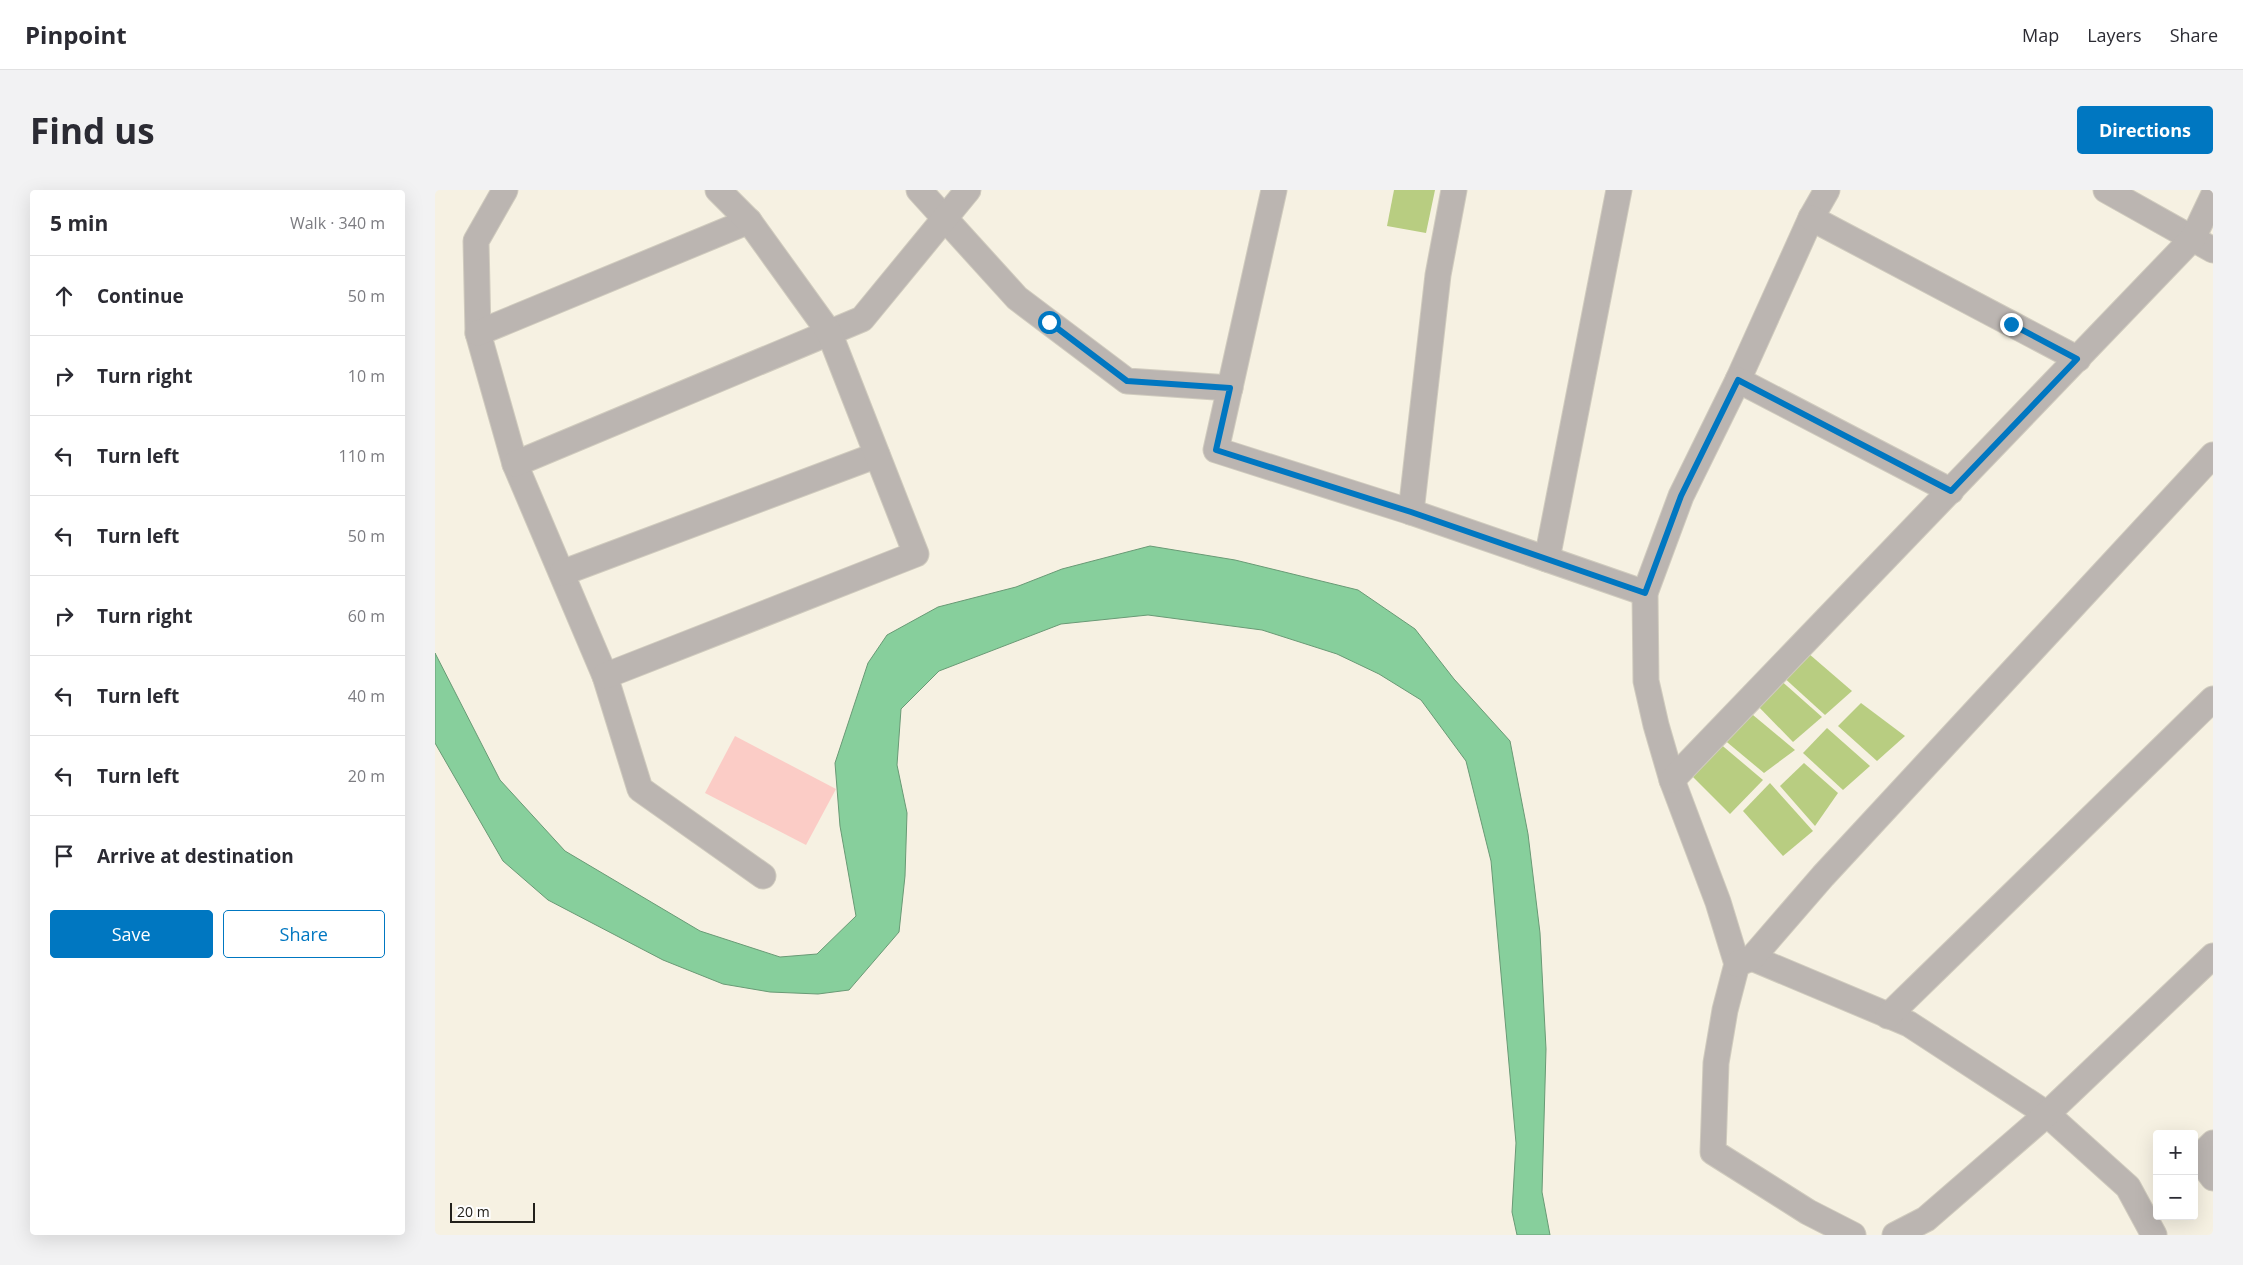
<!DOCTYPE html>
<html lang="en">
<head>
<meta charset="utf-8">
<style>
  body { margin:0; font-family:"Open Sans",sans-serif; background:#f2f2f3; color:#2b2b33 }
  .controls { position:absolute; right:15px; bottom:15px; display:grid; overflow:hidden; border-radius:5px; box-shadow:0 5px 20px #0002 }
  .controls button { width:45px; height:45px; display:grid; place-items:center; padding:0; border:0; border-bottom:1px solid #e1e1e2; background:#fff; color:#2b2b33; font:25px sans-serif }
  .scale { position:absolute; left:15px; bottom:12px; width:85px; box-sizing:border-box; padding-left:5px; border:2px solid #22201b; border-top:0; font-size:14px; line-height:18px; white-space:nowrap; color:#22201b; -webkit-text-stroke:4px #fefefe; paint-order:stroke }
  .stop { position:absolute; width:15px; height:15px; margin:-11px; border:4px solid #0077c1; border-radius:50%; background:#fff }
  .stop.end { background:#0077c1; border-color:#fff; box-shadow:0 1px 5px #0008 }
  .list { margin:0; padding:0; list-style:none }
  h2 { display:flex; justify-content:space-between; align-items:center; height:65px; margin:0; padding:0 20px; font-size:21px }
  h2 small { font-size:16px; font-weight:400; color:#7c7c81 }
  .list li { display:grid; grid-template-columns:32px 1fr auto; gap:15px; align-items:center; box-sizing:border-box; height:80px; padding:0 20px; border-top:1px solid #e1e1e2 }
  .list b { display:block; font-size:19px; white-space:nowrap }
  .list em { font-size:16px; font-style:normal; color:#7c7c81 }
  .actions { display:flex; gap:10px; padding:15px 20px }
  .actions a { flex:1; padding:11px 0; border:1px solid #0077c1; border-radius:5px; text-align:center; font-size:18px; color:#0077c1 }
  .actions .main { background:#0077c1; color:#fff }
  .icon { flex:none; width:28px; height:28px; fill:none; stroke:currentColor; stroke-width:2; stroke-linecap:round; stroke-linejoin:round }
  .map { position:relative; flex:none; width:1778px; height:1045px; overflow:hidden; border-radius:5px }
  header { display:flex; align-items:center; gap:30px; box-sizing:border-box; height:70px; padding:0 25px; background:#fff; border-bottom:1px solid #e1e1e2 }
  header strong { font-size:24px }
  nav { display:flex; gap:28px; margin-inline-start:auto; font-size:18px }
  .intro { display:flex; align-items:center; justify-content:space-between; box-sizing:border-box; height:120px; padding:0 30px }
  h1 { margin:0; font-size:35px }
  .button { padding:12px 22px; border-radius:5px; background:#0077c1; color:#fff; font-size:18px; font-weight:700 }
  main { display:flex; gap:30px; padding:0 30px }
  aside { flex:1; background:#fff; border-radius:5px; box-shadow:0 5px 20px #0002 }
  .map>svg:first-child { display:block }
  .green { fill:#fbccc6 }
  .water { fill:#87cf9c; stroke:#699a75 }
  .building { fill:#b8cd81 }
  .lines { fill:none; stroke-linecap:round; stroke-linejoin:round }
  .minor-casing { stroke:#d0cbbe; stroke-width:27 }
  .minor { stroke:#bbb5b1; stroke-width:25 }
  .route { stroke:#0077c1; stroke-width:6 }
</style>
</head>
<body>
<header>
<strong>Pinpoint</strong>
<nav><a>Map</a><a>Layers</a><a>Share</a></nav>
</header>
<div class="intro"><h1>Find us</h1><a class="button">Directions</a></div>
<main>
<aside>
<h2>5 min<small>Walk · 340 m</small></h2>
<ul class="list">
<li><svg class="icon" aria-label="ahead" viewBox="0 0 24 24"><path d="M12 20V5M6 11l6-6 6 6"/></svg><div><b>Continue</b></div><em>50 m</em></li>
<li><svg class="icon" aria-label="right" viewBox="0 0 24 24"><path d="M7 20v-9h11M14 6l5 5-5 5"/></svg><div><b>Turn right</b></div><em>10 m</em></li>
<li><svg class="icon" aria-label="left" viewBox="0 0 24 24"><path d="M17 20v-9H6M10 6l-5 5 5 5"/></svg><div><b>Turn left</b></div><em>110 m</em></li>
<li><svg class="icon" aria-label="left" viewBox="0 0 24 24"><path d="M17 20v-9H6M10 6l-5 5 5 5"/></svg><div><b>Turn left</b></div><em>50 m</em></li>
<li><svg class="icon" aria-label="right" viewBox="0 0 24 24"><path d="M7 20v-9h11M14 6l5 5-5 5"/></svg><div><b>Turn right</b></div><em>60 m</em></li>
<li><svg class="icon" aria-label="left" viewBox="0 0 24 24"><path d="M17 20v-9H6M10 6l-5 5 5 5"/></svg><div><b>Turn left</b></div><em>40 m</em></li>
<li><svg class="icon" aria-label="left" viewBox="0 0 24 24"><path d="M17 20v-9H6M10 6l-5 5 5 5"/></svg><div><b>Turn left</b></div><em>20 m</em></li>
<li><svg class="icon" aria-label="arrive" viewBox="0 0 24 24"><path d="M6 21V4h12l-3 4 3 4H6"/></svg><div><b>Arrive at destination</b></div></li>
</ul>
<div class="actions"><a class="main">Save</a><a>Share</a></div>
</aside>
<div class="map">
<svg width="1778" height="1045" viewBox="0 0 1778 1045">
  <rect width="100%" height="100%" fill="#f6f1e2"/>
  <!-- green -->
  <path class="green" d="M300,546L401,599L371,655L270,603Z"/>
  <!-- water -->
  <path class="water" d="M715,356L800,370L923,400L980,439L1019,489L1075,551L1093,644L1105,743L1111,859L1107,1002L1115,1045H1082L1077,1022L1081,953L1056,671L1031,571L986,510L944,484L902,464L827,440L713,425L626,434L504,481L466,519L462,575L472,623L470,686L464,742L414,800L383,804L335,802L288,794L228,770L113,710L68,671L0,553V463L65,590L130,661L265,741L345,767L382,764L421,726L405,636L400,573L433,473L452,445L503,417L581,397L627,379Z"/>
  <!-- building -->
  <g class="building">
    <path d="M959,0H1000L991,43L952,36Z"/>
    <path d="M1359,451L1417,501L1390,525L1336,476Z"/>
    <path d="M1342,487L1387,527L1358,552L1319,512Z"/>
    <path d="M1426,513L1470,546L1442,571L1403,536Z"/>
    <path d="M1312,520L1360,560L1329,583L1287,548Z"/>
    <path d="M1392,538L1435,576L1408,600L1368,563Z"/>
    <path d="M1283,552L1328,590L1295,624L1253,582Z"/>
    <path d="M1369,573L1403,603L1380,636L1345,596Z"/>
    <path d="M1335,593L1378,641L1348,666L1308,621Z"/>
  </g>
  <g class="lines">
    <!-- minor casing -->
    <g class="minor-casing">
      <g id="minor">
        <path d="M70,0L41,51L43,143L80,274L170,486L205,599L328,686"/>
        <path d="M484,0L582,108L692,191L795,198"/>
        <path d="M839,0L781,260L976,322L1210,403"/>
        <path d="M1392,0L1376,28L1303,190L1246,306L1210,403L1211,491L1221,535L1237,590L1283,712L1302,774L1290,820L1281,873L1278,962L1373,1022L1418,1045"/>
        <path d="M1671,0L1778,60"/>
        <path d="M1376,28L1643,169"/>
        <path d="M43,143L314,31"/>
        <path d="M1303,190L1516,301"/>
        <path d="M80,274L427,129L533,0"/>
        <path d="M976,322L1003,85L1019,0"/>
        <path d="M1112,369L1184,0"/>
        <path d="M127,383L442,265"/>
        <path d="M170,486L481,364L394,142L314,31L283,0"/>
        <path d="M1237,590L1758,48L1778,6"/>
        <path d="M1317,768L1474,834L1612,924L1693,997L1719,1045"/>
        <path d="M1302,774L1317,768L1388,686L1778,265"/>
        <path d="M1453,826L1778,509"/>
        <path d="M1763,968L1778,988"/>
        <path d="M1759,972L1778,953"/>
        <path d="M1460,1045L1491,1029L1612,924L1778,766"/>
      </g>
    </g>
    <!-- minor -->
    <use href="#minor" class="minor"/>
  </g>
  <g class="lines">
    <!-- route -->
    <path class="route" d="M614,132L692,191L795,198L781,260L976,322L1210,403L1246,306L1303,190L1516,301L1642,169L1576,134"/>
  </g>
</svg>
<div class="controls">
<button>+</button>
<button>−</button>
</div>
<div class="scale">20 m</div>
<div class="stop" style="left:614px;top:132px"></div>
<div class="stop end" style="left:1576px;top:134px"></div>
</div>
</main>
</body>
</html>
